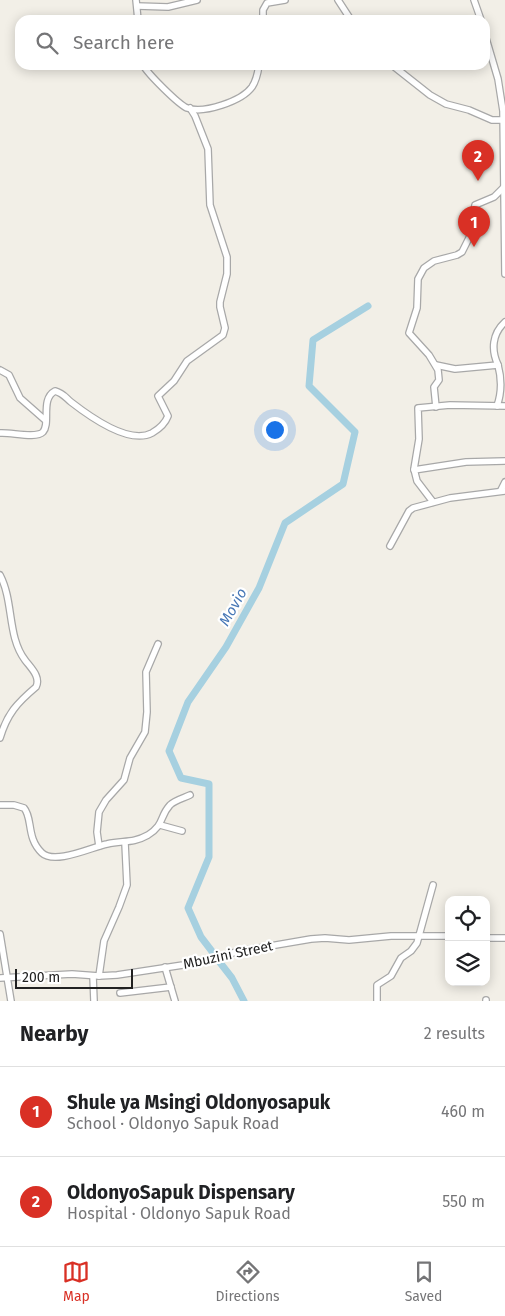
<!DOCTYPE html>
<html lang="en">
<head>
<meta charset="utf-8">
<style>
  body { margin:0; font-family:"Fira Sans",sans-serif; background:#f6f6f6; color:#202124 }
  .controls { position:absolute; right:15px; bottom:15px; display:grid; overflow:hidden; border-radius:10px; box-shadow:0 2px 12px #0003 }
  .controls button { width:45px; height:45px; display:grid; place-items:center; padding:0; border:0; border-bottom:1px solid #e0e0e0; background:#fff; color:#202124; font:25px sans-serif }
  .scale { position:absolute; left:15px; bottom:12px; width:118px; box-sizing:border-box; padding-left:5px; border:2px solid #212121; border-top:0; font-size:14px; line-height:18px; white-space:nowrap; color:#212121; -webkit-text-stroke:4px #fff; paint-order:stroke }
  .you { position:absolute; left:274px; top:429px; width:18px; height:18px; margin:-12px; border:4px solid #fff; border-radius:50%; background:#1a73e8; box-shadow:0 0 0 8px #1a73e833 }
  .badge { display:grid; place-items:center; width:32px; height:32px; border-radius:50%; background:#d93025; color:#fff; font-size:16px; font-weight:700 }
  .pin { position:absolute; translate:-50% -41px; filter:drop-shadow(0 1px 2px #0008) }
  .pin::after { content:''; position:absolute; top:26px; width:18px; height:15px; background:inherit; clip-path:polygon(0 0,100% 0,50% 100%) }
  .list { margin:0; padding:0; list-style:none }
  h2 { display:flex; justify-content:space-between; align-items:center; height:65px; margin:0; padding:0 20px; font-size:21px }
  h2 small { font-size:16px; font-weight:400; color:#757577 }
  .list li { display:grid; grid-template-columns:32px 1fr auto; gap:15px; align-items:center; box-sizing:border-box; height:90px; padding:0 20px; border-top:1px solid #e0e0e0 }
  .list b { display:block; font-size:19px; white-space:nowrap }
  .list p { margin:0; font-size:16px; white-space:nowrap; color:#757577 }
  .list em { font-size:16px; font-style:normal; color:#757577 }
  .icon { flex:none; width:28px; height:28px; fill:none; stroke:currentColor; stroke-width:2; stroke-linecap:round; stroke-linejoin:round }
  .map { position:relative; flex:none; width:505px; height:1001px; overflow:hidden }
  .search { position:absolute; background:#fff; box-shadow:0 2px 12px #0003; left:15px; right:15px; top:15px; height:55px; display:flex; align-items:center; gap:12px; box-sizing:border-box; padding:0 18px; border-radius:15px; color:#757577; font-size:19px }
  .sheet { height:245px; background:#fff }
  nav { display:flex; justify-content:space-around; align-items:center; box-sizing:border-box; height:70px; border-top:1px solid #e0e0e0; background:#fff; font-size:14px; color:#757577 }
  nav a { display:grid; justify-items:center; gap:2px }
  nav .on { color:#d93025 }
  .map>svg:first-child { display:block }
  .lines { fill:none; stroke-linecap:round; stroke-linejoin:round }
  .river { stroke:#a6d0e0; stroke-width:7 }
  .minor-casing { stroke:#a8a8a8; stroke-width:8 }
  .minor { stroke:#fff; stroke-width:5.5 }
  .labels { text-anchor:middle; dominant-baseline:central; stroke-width:4.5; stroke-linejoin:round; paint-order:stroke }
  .street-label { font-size:14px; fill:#212121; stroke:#fff }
  .water-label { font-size:15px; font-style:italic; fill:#4878b6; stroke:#fff }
</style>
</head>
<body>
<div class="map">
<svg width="505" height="1001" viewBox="0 0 505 1001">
  <rect width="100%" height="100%" fill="#f2efe7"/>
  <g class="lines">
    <!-- river -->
    <g class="river">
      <path d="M214,954L201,937L188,908L209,857V784L181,778L169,751L188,702L226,647L259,588L285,523L343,484L355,432L309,386L313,340L368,306"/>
      <path d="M218,960L232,978L244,1001"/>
    </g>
    <!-- minor casing -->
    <g class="minor-casing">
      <g id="minor">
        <path d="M136,0L138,20"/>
        <path d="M338,0L351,20"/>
        <path d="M474,0L481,20"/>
        <path d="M137,6L168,7L197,0"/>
        <path d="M263,20V10L267,3L285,0"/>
        <path d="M485,35L498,79L503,111L505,274"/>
        <path d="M143,65C148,74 178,104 187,108C204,114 242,101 252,87C256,81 258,72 259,65"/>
        <path d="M392,65L430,95L446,104L469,110L492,120H503"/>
        <path d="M436,365L455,369L498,365C502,380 502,392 497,406"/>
        <path d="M498,365C491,350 492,334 505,322"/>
        <path d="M0,370L9,375L20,398L45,420"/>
        <path d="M436,407L434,387L439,380L438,370L429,355L409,333L417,308L418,279L424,268L434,261L457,255L462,252L472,232L475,205L494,197L504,187"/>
        <path d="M0,433C11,432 36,439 43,432C51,423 40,399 55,391C63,393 66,398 71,402C89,416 129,445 152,433C159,429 165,424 168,416L158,396L174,381L187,361L223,335L225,328L220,307V302L227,274V257L210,205L208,149L195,116L190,108"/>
        <path d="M414,470L466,462L505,461"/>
        <path d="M501,490L505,482"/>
        <path d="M433,502L417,481L414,469L419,439L418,408L450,405L505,406"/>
        <path d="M390,546L409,511L413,508L450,498L505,491"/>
        <path d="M0,575C14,602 7,636 25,660C31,668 41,677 36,687C17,703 7,714 0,738"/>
        <path d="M0,805H14L24,808C33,818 26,838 42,853C55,865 92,847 107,844C123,840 132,844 148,835C165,824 159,817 170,805C175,800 184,798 190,795"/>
        <path d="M160,825L182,831"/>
        <path d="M99,846L97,832L99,812L106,800L124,780L130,758L145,732L147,712L146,672L158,644"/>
        <path d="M0,934L11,1001"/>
        <path d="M486,938H505"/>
        <path d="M165,967L175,1001"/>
        <path d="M93,976L94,1001"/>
        <path d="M99,976L104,941L119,907L127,885L125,843"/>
        <path d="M0,978L72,974L99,976L117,975L183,965L241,951L311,939L325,938L349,940L391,936H449"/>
        <path d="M120,993L171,987"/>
        <path d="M377,1001V985L391,976L401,958L411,951L417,943L433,885"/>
        <path d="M486,1001V1000"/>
      </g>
    </g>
    <!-- minor -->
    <use href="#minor" class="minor"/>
  </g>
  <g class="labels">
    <!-- street labels -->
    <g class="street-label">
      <text transform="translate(228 955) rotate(-12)">Mbuzini Street</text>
    </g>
    <!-- water labels -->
    <g class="water-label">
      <text transform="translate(233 607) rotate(-61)">Movio</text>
    </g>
  </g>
</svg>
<div class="controls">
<button><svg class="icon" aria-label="locate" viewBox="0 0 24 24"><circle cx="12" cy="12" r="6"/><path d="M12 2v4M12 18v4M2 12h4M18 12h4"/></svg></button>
<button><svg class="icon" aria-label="layers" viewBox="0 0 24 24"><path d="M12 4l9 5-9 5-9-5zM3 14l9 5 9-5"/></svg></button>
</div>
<div class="scale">200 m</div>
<div class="you"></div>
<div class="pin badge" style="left:474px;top:247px">1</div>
<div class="pin badge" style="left:478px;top:181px">2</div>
<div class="search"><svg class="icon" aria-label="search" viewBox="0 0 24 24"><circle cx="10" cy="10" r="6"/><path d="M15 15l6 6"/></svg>Search here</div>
</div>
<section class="sheet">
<h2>Nearby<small>2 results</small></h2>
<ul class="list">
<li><span class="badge">1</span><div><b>Shule ya Msingi Oldonyosapuk</b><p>School · Oldonyo Sapuk Road</p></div><em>460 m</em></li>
<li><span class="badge">2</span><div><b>OldonyoSapuk Dispensary</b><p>Hospital · Oldonyo Sapuk Road</p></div><em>550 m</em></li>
</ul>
</section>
<nav>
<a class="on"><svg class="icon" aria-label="map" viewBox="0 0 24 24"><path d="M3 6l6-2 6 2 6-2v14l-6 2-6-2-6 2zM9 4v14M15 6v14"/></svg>Map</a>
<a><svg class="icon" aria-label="directions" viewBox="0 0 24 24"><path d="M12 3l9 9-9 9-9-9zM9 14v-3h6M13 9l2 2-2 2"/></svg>Directions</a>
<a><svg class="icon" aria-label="saved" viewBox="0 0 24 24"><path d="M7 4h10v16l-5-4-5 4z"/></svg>Saved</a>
</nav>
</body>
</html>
